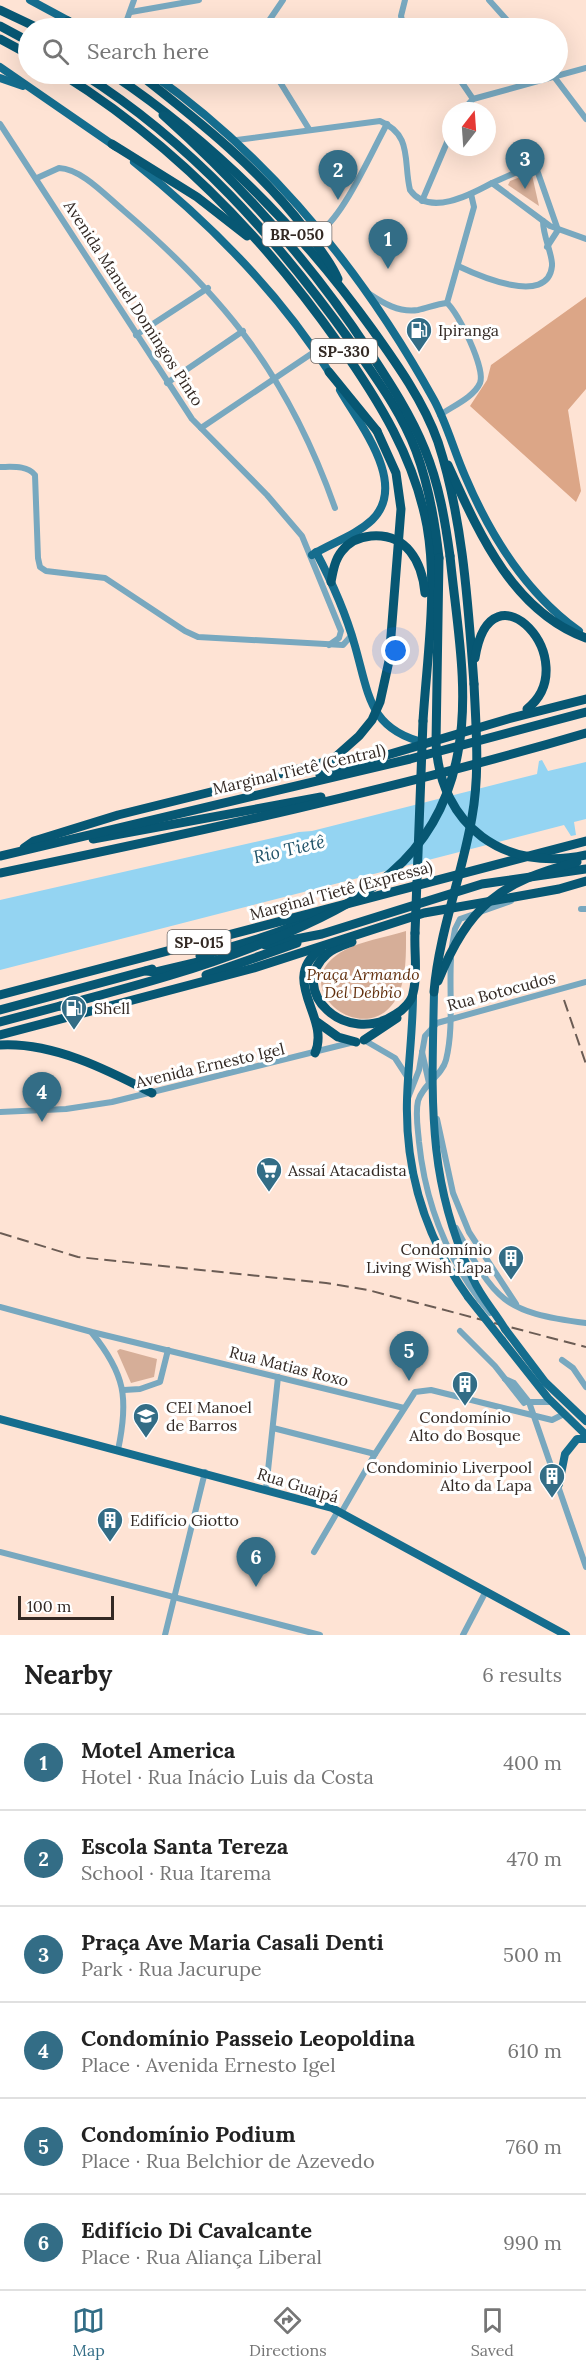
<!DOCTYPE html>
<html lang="en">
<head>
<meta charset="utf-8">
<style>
  body { margin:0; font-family:Lora,serif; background:#f2f2f2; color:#222 }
  .compass { position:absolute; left:442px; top:102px; width:54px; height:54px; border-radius:50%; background:#fff; box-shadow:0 6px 24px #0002; rotate:17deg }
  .scale { position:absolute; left:18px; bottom:15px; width:96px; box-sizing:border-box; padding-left:6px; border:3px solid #332924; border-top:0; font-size:16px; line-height:21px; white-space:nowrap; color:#332924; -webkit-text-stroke:4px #fff; paint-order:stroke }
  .you { position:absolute; left:396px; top:651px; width:21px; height:21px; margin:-15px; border:4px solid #fff; border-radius:50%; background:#1a73e8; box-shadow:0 0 0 9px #1a73e833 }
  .badge { display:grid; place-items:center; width:39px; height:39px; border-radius:50%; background:#336d86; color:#fff; font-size:20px; font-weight:700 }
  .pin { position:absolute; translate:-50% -50px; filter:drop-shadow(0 2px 3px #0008) }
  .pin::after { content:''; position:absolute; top:32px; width:21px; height:18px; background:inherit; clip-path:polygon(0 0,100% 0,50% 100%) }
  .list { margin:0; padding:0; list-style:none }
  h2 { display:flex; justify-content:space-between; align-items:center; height:78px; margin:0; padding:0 24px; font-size:26px }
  h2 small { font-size:20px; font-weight:400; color:#767676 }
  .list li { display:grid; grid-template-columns:39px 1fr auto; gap:18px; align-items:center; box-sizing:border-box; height:96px; padding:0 24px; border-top:2px solid #e0e0e0 }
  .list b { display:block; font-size:22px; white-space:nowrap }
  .list p { margin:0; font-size:20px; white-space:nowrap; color:#767676 }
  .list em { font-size:20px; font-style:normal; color:#767676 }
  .icon { flex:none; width:33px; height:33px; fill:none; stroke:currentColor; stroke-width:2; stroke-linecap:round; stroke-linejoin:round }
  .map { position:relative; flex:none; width:586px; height:1635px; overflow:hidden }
  .search { position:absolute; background:#fff; box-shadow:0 6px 24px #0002; left:18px; right:18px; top:18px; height:66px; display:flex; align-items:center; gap:15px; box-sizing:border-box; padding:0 21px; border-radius:33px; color:#767676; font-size:22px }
  .sheet { height:654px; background:#fff }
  nav { display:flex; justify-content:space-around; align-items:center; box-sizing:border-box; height:84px; border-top:2px solid #e0e0e0; background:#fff; font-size:16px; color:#767676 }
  nav a { display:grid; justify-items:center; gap:3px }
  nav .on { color:#336d86 }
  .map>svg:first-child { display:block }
  .green { fill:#d6ae98 }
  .forest { fill:#dca687 }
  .water { fill:#94d4f2 }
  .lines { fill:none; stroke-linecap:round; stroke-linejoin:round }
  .minor { stroke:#78a8bf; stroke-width:6 }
  .major { stroke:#156d8e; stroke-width:8 }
  .highway { stroke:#075773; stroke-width:9 }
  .rail { stroke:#6b5c54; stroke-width:2; stroke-dasharray:12 6; stroke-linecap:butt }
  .minor-bridge { stroke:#78a8bf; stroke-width:6 }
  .major-bridge { stroke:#156d8e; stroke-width:8 }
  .highway-bridge { stroke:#075773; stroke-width:9 }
  .labels { text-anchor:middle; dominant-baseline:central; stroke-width:6; stroke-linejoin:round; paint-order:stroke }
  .shield { fill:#fff; stroke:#706966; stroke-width:1.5 }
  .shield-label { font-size:15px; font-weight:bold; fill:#332924 }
  .street-label { font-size:16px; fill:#332924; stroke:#fff }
  .poi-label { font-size:16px; fill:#332924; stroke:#fff; text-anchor:start }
  .park-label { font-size:16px; font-style:italic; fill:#622f0d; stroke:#fff }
  .water-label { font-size:18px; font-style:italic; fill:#205268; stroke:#fff }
</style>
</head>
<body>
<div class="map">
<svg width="586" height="1635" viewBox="0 0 586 1635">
  <rect width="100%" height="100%" fill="#fee3d4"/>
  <!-- green -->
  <g class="green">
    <path d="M528,174L532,175L539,206L508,185L510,181Z"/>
    <path d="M406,931C406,953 407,980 396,999C367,1049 292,993 333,958C351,942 384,938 406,931Z"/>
    <path d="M120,1349L157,1359L154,1377L131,1383L117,1351Z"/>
  </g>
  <!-- forest -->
  <path class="forest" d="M586,297V389L568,410L581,491L576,502L470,406L487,380L491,365Z"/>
  <!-- water -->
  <path class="water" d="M542,760L548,771L586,762V819L574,822L576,835L571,836L564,825L0,970V900L299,832L312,831L537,774L539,761Z"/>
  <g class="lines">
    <!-- minor -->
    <g class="minor">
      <path d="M489,0L514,28"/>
      <path d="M131,12L199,0"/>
      <path d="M124,28L134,0"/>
      <path d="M264,28L283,0"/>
      <path d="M404,28L401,16L405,0"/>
      <path d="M275,74L309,129"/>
      <path d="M456,74L473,99"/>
      <path d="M552,74L586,119"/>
      <path d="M462,111L473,99L586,68"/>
      <path d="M0,124L192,419L267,495L302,536L341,631L339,638L329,645"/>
      <path d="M237,140L380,121C413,135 403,161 410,190C429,217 470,195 492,183L550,226L586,239"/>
      <path d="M37,178L59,168C82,169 106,196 123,210C227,299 289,378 335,508"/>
      <path d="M492,183L528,167L537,170L558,230L547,247"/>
      <path d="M422,201L451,133"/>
      <path d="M321,231C345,213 371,153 387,124"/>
      <path d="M458,266C477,275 548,307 552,266C553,255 543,237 543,221"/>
      <path d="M368,293C383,303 399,313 418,310C428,308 436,304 447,303C458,312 486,369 480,383C474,397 453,406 440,415"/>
      <path d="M447,303L474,207L471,194"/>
      <path d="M136,335L208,288"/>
      <path d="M167,383L243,331"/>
      <path d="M201,428L314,352"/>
      <path d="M0,467C12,467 27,465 35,475L38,558L40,567L46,571L105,578L185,631L198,637L343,645L351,636"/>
      <path d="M581,909H586"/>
      <path d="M452,946L455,929L460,919L511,901"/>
      <path d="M451,959C449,991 454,1028 446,1060C442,1076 423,1084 418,1101C415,1114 418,1129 419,1142C425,1200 445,1253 479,1299"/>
      <path d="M364,1040L395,1058L408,1078"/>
      <path d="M422,1052L429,1083"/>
      <path d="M408,1098L419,1070L425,1036L437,1023L586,982"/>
      <path d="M0,1112L66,1109L112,1102L354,1042"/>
      <path d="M437,1119L453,1193L469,1232L516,1304"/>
      <path d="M456,1228C496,1301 502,1312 586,1323"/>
      <path d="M0,1307L92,1332L404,1408"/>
      <path d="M460,1331L495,1366L524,1403"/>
      <path d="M92,1333C125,1374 129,1398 118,1450"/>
      <path d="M562,1360L573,1368L586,1387"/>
      <path d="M505,1379L514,1383L529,1402L586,1567"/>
      <path d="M124,1390L140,1389L160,1382L168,1350"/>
      <path d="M527,1402H552"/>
      <path d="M273,1428L375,1454"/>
      <path d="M266,1489L278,1377"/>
      <path d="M341,1513L375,1454L415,1392L431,1390L552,1420L564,1414"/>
      <path d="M0,1552L320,1635"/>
      <path d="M314,1552L338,1511"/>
      <path d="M165,1635L205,1472"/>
      <path d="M463,1635L486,1591"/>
    </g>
    <!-- major -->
    <g class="major">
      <path d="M30,0L82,28"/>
      <path d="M0,67L116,147"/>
      <path d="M152,74C272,159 363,272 434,400C447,424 454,451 465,476C490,535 526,593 579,631"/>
      <path d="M0,78L23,86"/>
      <path d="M134,162C210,223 279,292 331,375"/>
      <path d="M316,552C332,582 346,614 355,646C369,695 369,730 426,743"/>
      <path d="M312,555C331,543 355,536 372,520C409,484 359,424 340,390"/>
      <path d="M413,994C413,1030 408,1064 407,1100C405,1173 425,1237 468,1297"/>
      <path d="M505,1329L545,1382L586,1421"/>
      <path d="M502,1340L548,1398L586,1435"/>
      <path d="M0,1419L332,1508L566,1635"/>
      <path d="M559,1484L565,1454L577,1439H586"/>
    </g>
    <!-- highway -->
    <g class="highway">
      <path d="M0,10L38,28"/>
      <path d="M68,21L74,28"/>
      <path d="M0,26L28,41"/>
      <path d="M0,39L28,54"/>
      <path d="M62,74C174,144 263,236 339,344C379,401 414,457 427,526C438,589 427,657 423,721"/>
      <path d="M83,74C192,143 276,238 351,342C375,377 401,411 416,451C429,486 435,521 439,558"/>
      <path d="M112,74C215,143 300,229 372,329C397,364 424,402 438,442C463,519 468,604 474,684"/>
      <path d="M139,74C200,122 261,170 308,233C319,248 331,262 338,279"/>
      <path d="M163,115C242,186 311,262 369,351C390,383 411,415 425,450C439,484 445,520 450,556"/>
      <path d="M112,144L197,197L247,236"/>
      <path d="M329,372L377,431"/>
      <path d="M448,465C478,531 512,611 586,638"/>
      <path d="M331,582C333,571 335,559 342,551C349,542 360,537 371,536C407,533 422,562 425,593"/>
      <path d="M475,658C491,557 586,662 527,709"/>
      <path d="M320,775L508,719L586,699"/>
      <path d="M93,839L321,797"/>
      <path d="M24,848L34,841L118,815L231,787"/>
      <path d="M0,856L410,759L586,712"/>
      <path d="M0,873C197,832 393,790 586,733"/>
      <path d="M352,942C344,945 334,948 327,954C286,990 346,1048 396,1014C403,1010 412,1001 413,993C418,975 414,952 415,933"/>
      <path d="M265,945L322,934L482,884L586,869"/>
      <path d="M200,956C226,948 291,932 310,916"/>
      <path d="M146,971L156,972L211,959"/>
      <path d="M206,975L297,943"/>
      <path d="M0,995L586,841"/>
      <path d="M0,1010L152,969"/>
      <path d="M0,1022L60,1006"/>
      <path d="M317,1022L338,1037L356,1042"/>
      <path d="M0,1035L254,968L424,913L559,889L586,881"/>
      <path d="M364,1040L397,1018"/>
      <path d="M0,1045C52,1042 106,1069 152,1093"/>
      <path d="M315,1053C331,1017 278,980 321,949"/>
    </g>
    <!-- rail -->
    <g class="rail">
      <path d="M564,1000L586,1064"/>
      <path d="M0,1233L78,1257L326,1283L368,1290L586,1347"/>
    </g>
    <!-- minor-bridge -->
    <path class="minor-bridge" d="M479,1299L490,1313"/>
    <!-- major-bridge -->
    <g class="major-bridge">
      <path d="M434,992C432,1098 426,1180 473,1279C481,1297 495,1312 505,1329"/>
      <path d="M468,1297L502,1340"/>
    </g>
    <!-- highway-bridge -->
    <g class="highway-bridge">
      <path d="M439,558L436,743C440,826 505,873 586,855"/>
      <path d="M231,787L332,760L359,736L372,720L380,702L389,661L401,509L396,473L377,431"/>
      <path d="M415,933L423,721"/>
      <path d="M438,981C469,906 499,882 577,862"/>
      <path d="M434,992C439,932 462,876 472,817C480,773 476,728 474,684"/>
      <path d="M60,1006C131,987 200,969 268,941C362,903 439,860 458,752C470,689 456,619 450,556"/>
    </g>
  </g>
  <!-- icons -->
  <defs>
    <g id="fuel-pin" transform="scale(1.35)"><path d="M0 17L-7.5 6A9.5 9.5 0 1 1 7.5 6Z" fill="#336d86" stroke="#fff"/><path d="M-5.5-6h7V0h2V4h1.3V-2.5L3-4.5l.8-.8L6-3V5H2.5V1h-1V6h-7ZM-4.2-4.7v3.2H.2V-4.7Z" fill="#fff"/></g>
    <g id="supermarket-pin" transform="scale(1.35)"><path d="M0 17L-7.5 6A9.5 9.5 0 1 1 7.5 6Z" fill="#336d86" stroke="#fff"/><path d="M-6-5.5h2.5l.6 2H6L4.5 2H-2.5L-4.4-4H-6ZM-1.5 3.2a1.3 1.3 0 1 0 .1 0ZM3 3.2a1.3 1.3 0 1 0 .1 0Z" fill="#fff"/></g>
    <g id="building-pin" transform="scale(1.35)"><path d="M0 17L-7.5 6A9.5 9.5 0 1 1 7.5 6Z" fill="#336d86" stroke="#fff"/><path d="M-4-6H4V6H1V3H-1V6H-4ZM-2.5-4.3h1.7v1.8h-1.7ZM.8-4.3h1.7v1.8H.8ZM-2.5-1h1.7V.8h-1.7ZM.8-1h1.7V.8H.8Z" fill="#fff"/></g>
    <g id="school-pin" transform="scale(1.35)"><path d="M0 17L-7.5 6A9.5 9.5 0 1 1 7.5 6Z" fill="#336d86" stroke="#fff"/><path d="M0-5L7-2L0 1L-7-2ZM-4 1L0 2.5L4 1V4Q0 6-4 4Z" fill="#fff"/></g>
  </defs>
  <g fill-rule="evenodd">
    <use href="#fuel-pin" x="419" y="330"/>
    <use href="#fuel-pin" x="74" y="1008"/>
    <use href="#supermarket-pin" x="269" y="1170"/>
    <use href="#building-pin" x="511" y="1258"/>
    <use href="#building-pin" x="465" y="1384"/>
    <use href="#school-pin" x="146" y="1416"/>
    <use href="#building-pin" x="552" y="1476"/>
    <use href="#building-pin" x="110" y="1520"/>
  </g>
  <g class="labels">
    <!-- shield labels -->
    <g class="shield">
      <rect x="262.5" y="222" width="69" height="24" rx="4.5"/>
      <rect x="311" y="339" width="66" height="24" rx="4.5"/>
      <rect x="167.5" y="930" width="63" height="24" rx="4.5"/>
    </g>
    <g class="shield-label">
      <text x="297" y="234">BR-050</text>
      <text x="344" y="351">SP-330</text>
      <text x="199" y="942">SP-015</text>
    </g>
    <!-- street labels -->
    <g class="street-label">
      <text transform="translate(134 303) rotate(57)">Avenida Manuel Domingos Pinto</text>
      <text transform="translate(299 769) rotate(-13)">Marginal Tietê (Central)</text>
      <text transform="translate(341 890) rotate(-15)">Marginal Tietê (Expressa)</text>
      <text transform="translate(501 991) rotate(-15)">Rua Botocudos</text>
      <text transform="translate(210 1065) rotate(-13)">Avenida Ernesto Igel</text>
      <text transform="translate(289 1366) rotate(14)">Rua Matias Roxo</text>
      <text transform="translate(298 1485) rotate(17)">Rua Guaipá</text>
    </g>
    <!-- poi labels -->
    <g class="poi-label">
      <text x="438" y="330">Ipiranga</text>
      <text x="94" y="1008">Shell</text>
      <text x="288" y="1170">Assaí Atacadista</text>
      <text x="492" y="1249" text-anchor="end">Condomínio<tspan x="492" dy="18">Living Wish Lapa</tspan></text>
      <text x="166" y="1407">CEI Manoel<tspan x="166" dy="18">de Barros</tspan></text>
      <text x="465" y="1417" text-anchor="middle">Condomínio<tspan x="465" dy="18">Alto do Bosque</tspan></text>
      <text x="532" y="1467" text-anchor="end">Condominio Liverpool<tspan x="532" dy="18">Alto da Lapa</tspan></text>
      <text x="130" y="1520">Edifício Giotto</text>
    </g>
    <!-- park labels -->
    <g class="park-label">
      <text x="363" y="974">Praça Armando<tspan x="363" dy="18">Del Debbio</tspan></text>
    </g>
    <!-- water labels -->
    <g class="water-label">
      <text transform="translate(289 849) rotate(-13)">Rio Tietê</text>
    </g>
  </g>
</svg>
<svg class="compass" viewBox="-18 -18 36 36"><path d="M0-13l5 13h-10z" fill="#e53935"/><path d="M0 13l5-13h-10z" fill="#767676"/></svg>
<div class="scale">100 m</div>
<div class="you"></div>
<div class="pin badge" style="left:388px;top:269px">1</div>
<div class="pin badge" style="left:338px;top:200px">2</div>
<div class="pin badge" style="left:525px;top:189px">3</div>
<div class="pin badge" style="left:42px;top:1122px">4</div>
<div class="pin badge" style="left:409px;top:1381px">5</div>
<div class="pin badge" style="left:256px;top:1587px">6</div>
<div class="search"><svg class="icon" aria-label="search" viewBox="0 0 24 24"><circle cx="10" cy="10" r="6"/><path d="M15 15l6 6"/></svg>Search here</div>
</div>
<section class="sheet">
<h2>Nearby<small>6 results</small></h2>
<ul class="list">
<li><span class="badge">1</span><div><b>Motel America</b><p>Hotel · Rua Inácio Luis da Costa</p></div><em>400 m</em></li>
<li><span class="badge">2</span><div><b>Escola Santa Tereza</b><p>School · Rua Itarema</p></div><em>470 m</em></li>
<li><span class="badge">3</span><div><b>Praça Ave Maria Casali Denti</b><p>Park · Rua Jacurupe</p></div><em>500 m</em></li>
<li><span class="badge">4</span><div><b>Condomínio Passeio Leopoldina</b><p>Place · Avenida Ernesto Igel</p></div><em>610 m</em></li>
<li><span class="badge">5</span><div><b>Condomínio Podium</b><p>Place · Rua Belchior de Azevedo</p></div><em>760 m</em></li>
<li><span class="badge">6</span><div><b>Edifício Di Cavalcante</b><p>Place · Rua Aliança Liberal</p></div><em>990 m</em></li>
</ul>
</section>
<nav>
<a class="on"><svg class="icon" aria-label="map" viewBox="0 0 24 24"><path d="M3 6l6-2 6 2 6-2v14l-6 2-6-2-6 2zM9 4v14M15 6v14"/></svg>Map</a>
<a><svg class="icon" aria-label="directions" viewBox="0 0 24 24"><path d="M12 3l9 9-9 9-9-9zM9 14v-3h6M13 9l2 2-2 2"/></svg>Directions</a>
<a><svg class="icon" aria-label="saved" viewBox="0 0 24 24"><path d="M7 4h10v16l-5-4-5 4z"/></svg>Saved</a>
</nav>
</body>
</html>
